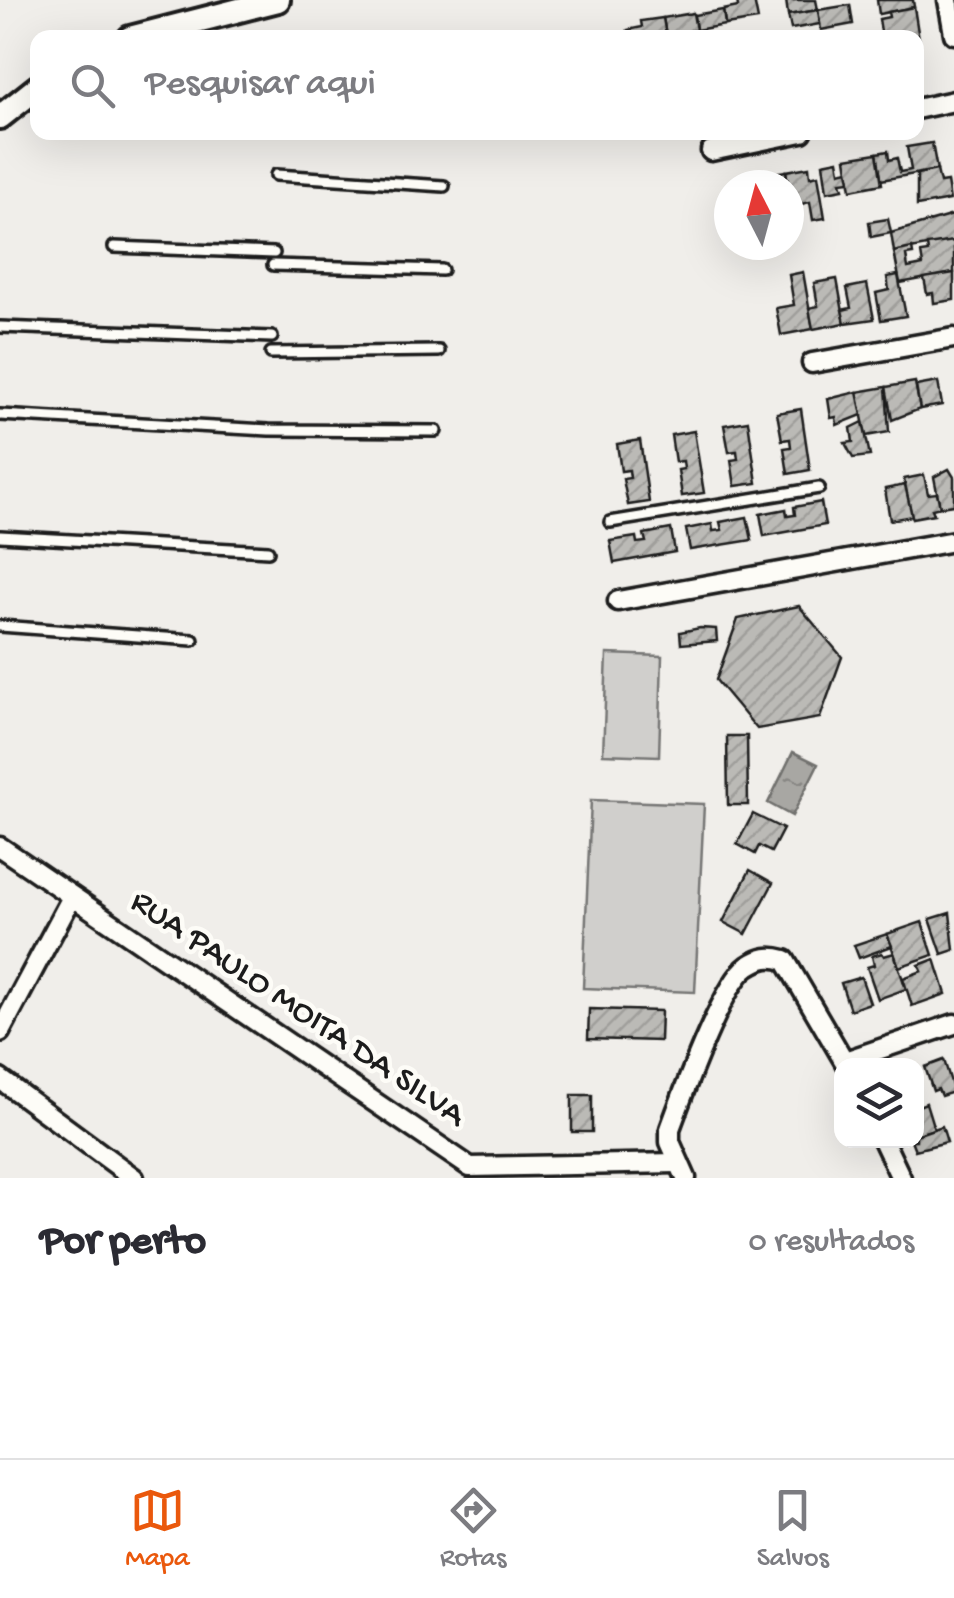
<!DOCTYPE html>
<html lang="pt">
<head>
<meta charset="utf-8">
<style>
  body { margin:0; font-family:"Gochi Hand",sans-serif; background:#f2f2f3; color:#2b2b33 }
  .controls { position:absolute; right:30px; bottom:30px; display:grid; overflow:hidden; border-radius:20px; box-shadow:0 10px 40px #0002 }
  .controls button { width:90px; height:90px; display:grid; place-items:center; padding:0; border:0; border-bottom:2px solid #e1e1e2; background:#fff; color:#2b2b33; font:50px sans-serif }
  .compass { position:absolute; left:714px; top:170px; width:90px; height:90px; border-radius:50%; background:#fff; box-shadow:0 10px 40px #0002; rotate:354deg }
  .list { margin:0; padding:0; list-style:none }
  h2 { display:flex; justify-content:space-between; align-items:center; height:130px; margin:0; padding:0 40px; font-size:42px }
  h2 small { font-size:32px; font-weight:400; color:#7c7c81 }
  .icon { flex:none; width:55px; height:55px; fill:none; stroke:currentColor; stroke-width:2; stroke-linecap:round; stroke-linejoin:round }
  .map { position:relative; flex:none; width:954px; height:1178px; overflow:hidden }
  .search { position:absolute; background:#fff; box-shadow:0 10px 40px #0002; left:30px; right:30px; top:30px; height:110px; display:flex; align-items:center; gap:25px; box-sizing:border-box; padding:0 35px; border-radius:20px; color:#7c7c81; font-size:38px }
  .sheet { height:280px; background:#fff }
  nav { display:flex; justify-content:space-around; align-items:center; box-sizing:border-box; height:140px; border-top:2px solid #e1e1e2; background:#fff; font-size:28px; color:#7c7c81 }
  nav a { display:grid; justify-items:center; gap:5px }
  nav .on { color:#ea580c }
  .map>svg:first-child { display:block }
  .garden { fill:#d0cfcc; stroke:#767674; stroke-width:2.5 }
  .water { fill:url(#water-ripples); stroke:#706f6d; stroke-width:2.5 }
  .building { fill:url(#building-hatch); stroke:#1c1c1c; stroke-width:2.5 }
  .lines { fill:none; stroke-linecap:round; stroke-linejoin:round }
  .service-casing { stroke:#1c1c1c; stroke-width:16 }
  .minor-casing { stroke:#1c1c1c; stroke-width:25 }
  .secondary-casing { stroke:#1c1c1c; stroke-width:30 }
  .service { stroke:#fdfcf7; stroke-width:9 }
  .minor { stroke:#fdfcf7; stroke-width:18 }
  .secondary { stroke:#fdfcf7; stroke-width:22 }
  .labels { text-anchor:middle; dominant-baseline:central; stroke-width:9; stroke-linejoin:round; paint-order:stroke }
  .street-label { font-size:35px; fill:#1c1c1c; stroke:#fdfcf7 }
</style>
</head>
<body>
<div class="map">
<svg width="954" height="1178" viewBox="0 0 954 1178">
  <defs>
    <pattern id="water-ripples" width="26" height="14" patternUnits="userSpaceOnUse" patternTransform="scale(2.5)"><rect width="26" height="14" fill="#a8a7a3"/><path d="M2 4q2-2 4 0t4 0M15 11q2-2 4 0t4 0" fill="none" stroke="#888784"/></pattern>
    <pattern id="building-hatch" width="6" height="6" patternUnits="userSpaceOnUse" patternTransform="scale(2.5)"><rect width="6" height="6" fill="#bbbab6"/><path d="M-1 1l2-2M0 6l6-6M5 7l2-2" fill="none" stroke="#a09f9c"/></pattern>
  </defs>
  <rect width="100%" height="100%" fill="#f0eeea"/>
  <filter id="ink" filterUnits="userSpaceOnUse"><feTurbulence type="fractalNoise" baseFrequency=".01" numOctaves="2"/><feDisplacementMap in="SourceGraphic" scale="20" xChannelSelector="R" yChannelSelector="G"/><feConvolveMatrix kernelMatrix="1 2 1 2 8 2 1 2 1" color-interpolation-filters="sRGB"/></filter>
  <g filter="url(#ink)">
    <!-- garden -->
    <g class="garden">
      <path d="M607,654L662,656L659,756L603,754Z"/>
      <path d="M591,800L704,804L695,992L583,988Z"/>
    </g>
    <!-- water -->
    <path class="water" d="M793,752L818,764L792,816L768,803Z"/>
    <!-- building -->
    <g class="building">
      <path d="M737,0H754L758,20L725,25L723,10L738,7Z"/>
      <path d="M786,0H816L818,10L788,15Z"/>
      <path d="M877,0H913L914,7L879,14Z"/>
      <path d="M850,5L853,24L821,30L818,10Z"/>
      <path d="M914,7L920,45H916V38H882L879,19L889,17L888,12Z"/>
      <path d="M723,10L725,25L696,30L694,15Z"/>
      <path d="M818,10L820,24L791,29L788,15Z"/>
      <path d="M693,13L696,30L666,35L663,18Z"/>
      <path d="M663,18L666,35L630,38L628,30L642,27L641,21Z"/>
      <path d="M932,143L937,170L881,180L877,153L888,151L889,160L897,158L900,172L911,170L907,147Z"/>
      <path d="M877,153L882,184L851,190L846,158Z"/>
      <path d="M838,160L840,172L848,170L850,181L841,182L843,189L827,192L823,163Z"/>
      <path d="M809,167L810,177L818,175L825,218L813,220L810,202L792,206L786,171Z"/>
      <path d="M937,170L940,183L947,182L950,200L917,206V174Z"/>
      <path d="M786,171L788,185H756L755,176Z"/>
      <path d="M953,215L954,241L894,252L891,233Z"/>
      <path d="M888,219L891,233L871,237L869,222Z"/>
      <path d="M954,241V273L900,283L894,252L912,248L913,254L906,255L908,268L923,265L921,253L928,252L927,245Z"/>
      <path d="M803,272L813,329L781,335L776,308L794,305L789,275Z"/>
      <path d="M954,273V300L934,303L933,293L927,294L924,278Z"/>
      <path d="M898,275L906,316L881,320L876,293L889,290L887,277Z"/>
      <path d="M837,279L845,323L813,329L809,308L818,306L814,283Z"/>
      <path d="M867,284L874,319L845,323L842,310L851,308L847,288Z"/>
      <path d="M915,382L920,409L892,420L886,387Z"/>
      <path d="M938,382L942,405L920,409L916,386Z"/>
      <path d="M886,387L889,432L866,436L857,392Z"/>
      <path d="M857,392L862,415L837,425L836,417L831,418L828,399Z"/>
      <path d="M801,409L810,470L788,474L784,448L791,447L790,439L782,440L777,413Z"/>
      <path d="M748,421L757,483L735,486L731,460L738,459L737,451L729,452L724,425Z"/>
      <path d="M863,422L870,456L853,458L845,443L853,442L851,428Z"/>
      <path d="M694,431L704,493L682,496L678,470L684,469L683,461L675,462L671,435Z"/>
      <path d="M640,440L649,502L628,505L623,479L630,478L629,470L621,471L617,444Z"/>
      <path d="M949,469L954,477V505L940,507L934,477Z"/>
      <path d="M924,475L928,494L937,493L940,507L932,509L934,514L912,518L904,479Z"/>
      <path d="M905,485L912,516L890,520L885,489Z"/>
      <path d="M821,502L825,525L764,536L760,514L786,509L787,516L795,515L794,507Z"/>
      <path d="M747,517L752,540L690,550L686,529L712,524L713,531L722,530L720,522Z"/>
      <path d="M671,529L675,552L614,563L610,541L636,537L637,543L646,542L644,534Z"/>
      <path d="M799,606L842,657L820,718L757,729L716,680L738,619Z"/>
      <path d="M700,628L716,629L717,641L681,644L680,632Z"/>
      <path d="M727,736H747L748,805H728Z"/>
      <path d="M753,814L783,829L771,852L759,846L755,854L737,844Z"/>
      <path d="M750,870L773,883L746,934L723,922Z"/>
      <path d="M950,913L954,950L942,954L930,919Z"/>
      <path d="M922,922L933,955L899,967L887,934Z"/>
      <path d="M887,934L892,946L859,958L854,945Z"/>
      <path d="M882,953L884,956L894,953L906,989L878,999L867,967L874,965L872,956Z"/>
      <path d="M935,959L946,994L912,1006L903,978L922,971L919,965Z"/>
      <path d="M861,977L870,1003L850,1010L841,983Z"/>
      <path d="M589,1009L661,1011L660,1041L588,1039Z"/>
      <path d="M944,1060L954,1092L941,1096L938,1089L933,1091L925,1067Z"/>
      <rect x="572" y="1095" width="20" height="37"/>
      <path d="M926,1103L934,1129L916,1135V1107Z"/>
      <path d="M942,1126L947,1142L915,1150L911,1140H916V1135Z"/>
    </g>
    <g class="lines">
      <!-- service casing -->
      <g class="service-casing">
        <g id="service">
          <path d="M276,175L444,186"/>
          <path d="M114,247L274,253"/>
          <path d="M273,265L442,270"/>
          <path d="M0,327L272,337"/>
          <path d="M271,353L439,351"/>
          <path d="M0,415L269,430L436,431"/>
          <path d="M610,522L819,488"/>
          <path d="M0,536L268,551"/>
          <path d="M0,626L193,640"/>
        </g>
      </g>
      <!-- minor casing -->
      <g class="minor-casing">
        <g id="minor">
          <path d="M948,0L954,34"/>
          <path d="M916,109L954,101"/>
          <path d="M711,151L802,132"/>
          <path d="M812,363L954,338"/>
          <path d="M618,601L954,541"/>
          <path d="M0,847L470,1167L677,1163"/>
          <path d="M0,1032L72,897"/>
          <path d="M845,1061L954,1024"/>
          <path d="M0,1079L134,1178"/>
          <path d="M883,1140L901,1178"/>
          <path d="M686,1178L670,1142V1129C682,1096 723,983 748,966C762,957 770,956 785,960L847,1066"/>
        </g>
      </g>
      <!-- secondary casing -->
      <g class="secondary-casing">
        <g id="secondary">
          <path d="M130,38L278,0"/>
          <path d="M0,117L38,87"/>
        </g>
      </g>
      <!-- service -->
      <use href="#service" class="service"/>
      <!-- minor -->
      <use href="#minor" class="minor"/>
      <!-- secondary -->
      <use href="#secondary" class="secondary"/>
    </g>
  </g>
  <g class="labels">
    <!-- street labels -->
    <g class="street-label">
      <text transform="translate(297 1010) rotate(34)">RUA PAULO MOITA DA SILVA</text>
    </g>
  </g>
</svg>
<div class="controls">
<button><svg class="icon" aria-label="layers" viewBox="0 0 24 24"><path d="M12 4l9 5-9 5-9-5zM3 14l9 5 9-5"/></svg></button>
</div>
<svg class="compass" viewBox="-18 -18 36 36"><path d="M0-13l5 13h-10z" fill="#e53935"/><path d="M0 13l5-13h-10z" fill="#7c7c81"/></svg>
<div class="search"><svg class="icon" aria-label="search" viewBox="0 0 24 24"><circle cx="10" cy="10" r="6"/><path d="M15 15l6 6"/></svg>Pesquisar aqui</div>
</div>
<section class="sheet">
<h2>Por perto<small>0 resultados</small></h2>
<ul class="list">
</ul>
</section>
<nav>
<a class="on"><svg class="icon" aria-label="map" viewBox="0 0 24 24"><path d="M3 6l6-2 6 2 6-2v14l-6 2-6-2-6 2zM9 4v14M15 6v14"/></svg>Mapa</a>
<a><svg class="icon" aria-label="directions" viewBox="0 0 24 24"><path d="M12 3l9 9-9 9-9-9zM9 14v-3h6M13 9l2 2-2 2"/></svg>Rotas</a>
<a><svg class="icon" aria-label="saved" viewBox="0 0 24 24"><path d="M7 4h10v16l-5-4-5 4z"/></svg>Salvos</a>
</nav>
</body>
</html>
